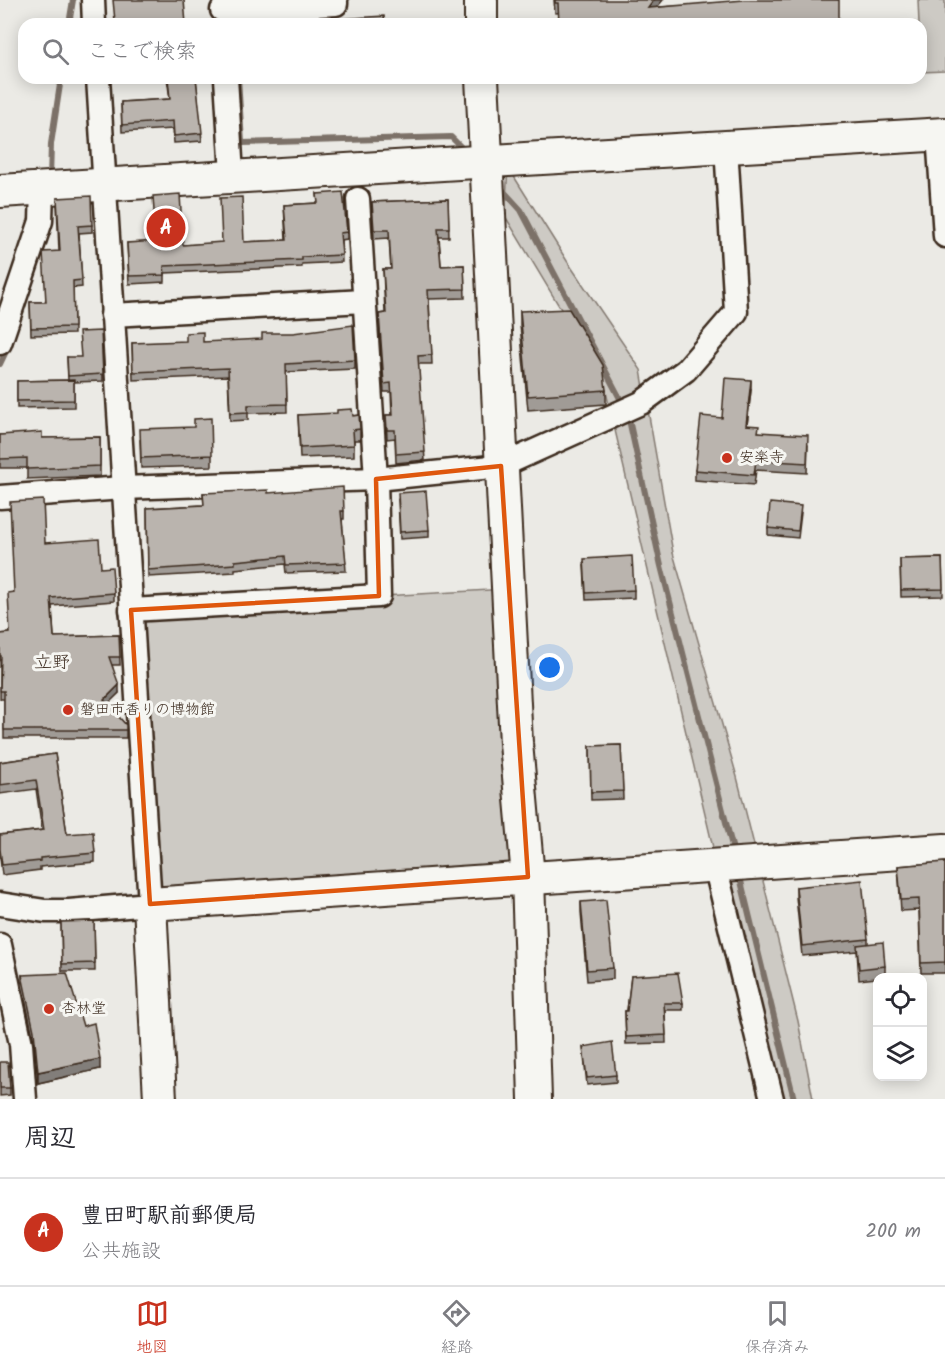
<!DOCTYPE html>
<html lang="ja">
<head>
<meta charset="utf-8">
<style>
  body { margin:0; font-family:Kalam,"Klee One",sans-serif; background:#f7f7f7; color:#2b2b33 }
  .controls { position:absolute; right:18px; bottom:18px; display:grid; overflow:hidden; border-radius:12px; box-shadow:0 3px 15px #0003 }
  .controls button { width:54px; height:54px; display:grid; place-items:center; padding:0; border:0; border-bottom:2px solid #e1e1e2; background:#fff; color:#2b2b33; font:30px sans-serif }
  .you { position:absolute; left:550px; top:668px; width:21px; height:21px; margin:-15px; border:4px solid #fff; border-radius:50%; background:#1a73e8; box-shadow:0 0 0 9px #1a73e833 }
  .badge { display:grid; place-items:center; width:39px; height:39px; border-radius:50%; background:#c8321e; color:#fff; font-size:20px; font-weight:700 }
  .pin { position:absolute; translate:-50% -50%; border:3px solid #fff; box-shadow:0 2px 6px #0006 }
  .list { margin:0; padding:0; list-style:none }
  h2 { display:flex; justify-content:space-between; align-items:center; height:78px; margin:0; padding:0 24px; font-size:26px }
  h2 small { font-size:20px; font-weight:400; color:#7c7c81 }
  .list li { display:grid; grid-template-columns:39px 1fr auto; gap:18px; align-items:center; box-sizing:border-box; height:108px; padding:0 24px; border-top:2px solid #e1e1e2 }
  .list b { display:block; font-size:22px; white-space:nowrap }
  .list p { margin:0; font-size:20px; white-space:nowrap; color:#7c7c81 }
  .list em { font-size:20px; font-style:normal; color:#7c7c81 }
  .icon { flex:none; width:33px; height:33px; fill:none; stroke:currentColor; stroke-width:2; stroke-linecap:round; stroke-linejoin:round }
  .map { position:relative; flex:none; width:945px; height:1099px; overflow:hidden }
  .search { position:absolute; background:#fff; box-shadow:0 3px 15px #0003; left:18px; right:18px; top:18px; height:66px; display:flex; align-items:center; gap:15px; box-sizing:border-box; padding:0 21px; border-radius:18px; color:#7c7c81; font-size:22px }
  .sheet { height:186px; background:#fff }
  nav { display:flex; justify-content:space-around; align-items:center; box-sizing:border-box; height:84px; border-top:2px solid #e1e1e2; background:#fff; font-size:16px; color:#7c7c81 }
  nav a { display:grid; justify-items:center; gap:3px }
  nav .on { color:#c8321e }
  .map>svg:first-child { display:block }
  .green { fill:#cdcac4; stroke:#847a71; stroke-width:1.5 }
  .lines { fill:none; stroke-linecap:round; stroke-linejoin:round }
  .stream { stroke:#7c7167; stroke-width:6 }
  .street-casing { stroke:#3b2a1e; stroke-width:27 }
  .secondary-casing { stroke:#3b2a1e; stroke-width:36 }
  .street { stroke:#f6f6f2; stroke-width:22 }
  .secondary { stroke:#f6f6f2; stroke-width:32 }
  .wall { fill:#a09b96; stroke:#3b2a1e; stroke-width:1.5 }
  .shaded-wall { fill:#827e7a; stroke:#3b2a1e; stroke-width:1.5 }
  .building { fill:#bab4ae; stroke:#3b2a1e; stroke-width:1.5 }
  .marked { fill:none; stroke:#df570d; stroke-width:4.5; stroke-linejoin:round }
  .poi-dot { fill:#c8321e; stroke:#f6f6f2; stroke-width:2 }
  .labels { text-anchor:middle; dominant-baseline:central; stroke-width:6; stroke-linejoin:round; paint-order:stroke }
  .poi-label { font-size:15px; fill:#3b2a1e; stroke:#f6f6f2; text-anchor:start }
  .quarter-label { font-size:18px; fill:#3b2a1e; stroke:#f6f6f2 }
</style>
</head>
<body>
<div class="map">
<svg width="945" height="1099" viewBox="0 0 945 1099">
  <rect width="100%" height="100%" fill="#ebeae5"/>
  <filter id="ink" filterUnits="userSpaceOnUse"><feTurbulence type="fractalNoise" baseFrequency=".0167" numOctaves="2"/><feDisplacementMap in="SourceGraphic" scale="12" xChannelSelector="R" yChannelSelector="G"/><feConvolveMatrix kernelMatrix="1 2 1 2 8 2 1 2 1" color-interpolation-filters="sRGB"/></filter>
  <g filter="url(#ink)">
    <!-- green -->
    <g class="green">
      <path d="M918,0H945V71L921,72Z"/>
      <path d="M508,167L567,261L641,370L673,553L737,777L798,1021L813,1099H772L603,379L505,216Z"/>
      <path d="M508,589L528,877L150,904L131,610Z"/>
    </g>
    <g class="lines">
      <!-- stream -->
      <g class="stream">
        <path d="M234,13L235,24"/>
        <path d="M69,24L73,0"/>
        <path d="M238,78L242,143L451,137L467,153"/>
        <path d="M50,179L51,144L61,78"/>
        <path d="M499,186L521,210L624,406"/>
        <path d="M0,364L9,345"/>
        <path d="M628,415L661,566L734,854"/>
        <path d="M739,873L794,1099"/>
      </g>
      <!-- street casing -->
      <g class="street-casing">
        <g id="street">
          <path d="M93,0L94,24"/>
          <path d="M222,10L336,4V0"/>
          <path d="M226,78L232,175"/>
          <path d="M938,134L945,236"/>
          <path d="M112,315L364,301"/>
          <path d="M0,343L41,221L42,189"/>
          <path d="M0,497L123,488L376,479L501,466L641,403L686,370L736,312L726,146"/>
          <path d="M131,610L379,596L376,479L358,199"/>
          <path d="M715,865L772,1099"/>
          <path d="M0,904L45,911H69L150,904L98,78"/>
          <path d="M0,945L21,1044L25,1099"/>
        </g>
      </g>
      <!-- secondary casing -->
      <g class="secondary-casing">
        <g id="secondary">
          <path d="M481,24V0"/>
          <path d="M482,78L516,743L528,877L535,1099"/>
          <path d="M0,191C315,170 630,154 945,134"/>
          <path d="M160,1099L150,904L945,850"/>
        </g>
      </g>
      <!-- street -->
      <use href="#street" class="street"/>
      <!-- secondary -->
      <use href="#secondary" class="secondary"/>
    </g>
    <!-- wall -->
    <g class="wall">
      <path d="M554,0L657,7L839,0L555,13Z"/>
      <path d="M167,78H196L202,141L174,143L173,129L122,132L121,102L170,99Z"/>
      <path d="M328,78H354L328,80Z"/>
      <path d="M317,194L347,232V239L341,240L342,262L302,264V267L165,273V282L129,284L127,243L183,245L286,240L284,205L318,203Z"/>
      <path d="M448,199L449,237H439L441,266L464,265L465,298L429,299L432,364H418L425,460L396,463L395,438L387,439L386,415H392L391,392H384L379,322V314L385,313L383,269H391L389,238L374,239L372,202Z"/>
      <path d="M57,205L92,225V232L79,233L82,287L73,288L74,334L31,335L30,302H45L59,251Z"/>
      <path d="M520,311L606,390V404L528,410L520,325Z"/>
      <path d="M203,342L355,360V369L286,372L287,412L248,413V420L230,421L228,376L133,380L132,343Z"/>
      <path d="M67,357L103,374V381L74,382V407L17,408V381L68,380Z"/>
      <path d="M751,390L747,425L759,432L808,445L807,473L756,470L754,485L695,480V470L722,418Z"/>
      <path d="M298,415L353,416L360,429V440H354V456L300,458Z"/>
      <path d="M0,435L42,438L100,437V476L27,479V468H0Z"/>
      <path d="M140,440L212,455V466L141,468Z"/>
      <path d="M203,493H268L344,511V519H342L346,571L286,573L285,564L235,569V572L148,577L147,508L204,505Z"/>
      <path d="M398,500L429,530V537L400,539Z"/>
      <path d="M801,513L798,538L768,535V528Z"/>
      <path d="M45,543L101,568L114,593V601L52,606L54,637L119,635L120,665H112L119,693L107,704L126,725V738H4V699H0V634L10,633L14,592Z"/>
      <path d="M942,558L943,596L901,597L900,559Z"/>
      <path d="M584,566L634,590V598L586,600Z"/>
      <path d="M621,745L623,799L591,800L590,746Z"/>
      <path d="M55,754L67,834L95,853V862L40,867V870L2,875L0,858V835L42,830L36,789L0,794V762Z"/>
      <path d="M945,862V973H921L919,910L901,911L898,866Z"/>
      <path d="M796,887L868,939V944L885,966V977L859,980L857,951L802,956L796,897Z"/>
      <path d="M581,902L613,968V979L587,981L581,912Z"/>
      <path d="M94,921L95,971H62L61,922Z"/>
      <path d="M22,975L83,1026L100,1069L38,1083L34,1041L22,985Z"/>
      <path d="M631,976L683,1003V1010H665L666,1043L626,1044L625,1011H627Z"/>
      <path d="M583,1047L616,1075V1082L587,1085Z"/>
      <path d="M0,1062L10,1088V1095L0,1096Z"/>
    </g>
    <!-- shaded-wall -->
    <g class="shaded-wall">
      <path d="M654,0H663L648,18V8Z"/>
      <path d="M751,380V390L746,434V425Z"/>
      <path d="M119,685V693L104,708V700Z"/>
      <path d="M100,1059V1069L38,1083V1072Z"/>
    </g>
    <!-- building -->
    <g class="building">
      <path d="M113,0H184L186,24H117V21H115Z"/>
      <path d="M555,0H654L648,8L744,0H839V24H559L558,3H555Z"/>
      <path d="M384,16L385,24H339L338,19Z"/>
      <path d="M168,78H196L202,133L174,136L173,121L122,125L121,102L170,99Z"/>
      <path d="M343,192L347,232L340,233L342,255L302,257V260L164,266L165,275L129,276L127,243L156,241L153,196L180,194L183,245L222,242L220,198L242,197L244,242L287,240L284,205L318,203L317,194Z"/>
      <path d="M91,196L92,225L78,226L82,280L73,281L74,327L31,328L30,302H46L43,252L60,251L57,198Z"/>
      <path d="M448,199L449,228H438L441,266L464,265L465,289L428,290L432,355L418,356L425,452L396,454L395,430H387L386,415H393L391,383L384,384L379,314L386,313L383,269H391L389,230H374L372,202Z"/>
      <path d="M569,309L603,365L606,390L528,396L520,311Z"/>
      <path d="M353,325L355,360L286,364L287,404L248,405V412L230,413L228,368L133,372L132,343L186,341V333L203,332V342L262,339V333H293Z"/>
      <path d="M101,331L103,374L68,376L67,357H81L79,332Z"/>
      <path d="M725,378L751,380L746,425L759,426L758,432L808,435L807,463L756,460L754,475L695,470L701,416L722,418Z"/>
      <path d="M74,380V400L17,401V381Z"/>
      <path d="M352,409L353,416L359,415L360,429L353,430L354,445L300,448L298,415L337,413V410Z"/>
      <path d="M211,418L212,455L141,458L140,429L194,427V419Z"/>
      <path d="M42,432V438L100,437V466L27,469V458L0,459V435Z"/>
      <path d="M343,487L344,511H341L346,563L286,565L285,556L235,561V564L148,570L147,508L204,505L203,493L268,490V493Z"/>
      <path d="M426,491L429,530L400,532L398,493Z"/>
      <path d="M43,500L45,543L99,539L101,568L112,567L114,593L51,598L54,637L119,635L120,657H109L119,685L104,700L126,725V730H4V691H0L1,656H0V634L10,633L8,593L14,592L10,502Z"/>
      <path d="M770,503L801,506L798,531L768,528Z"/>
      <path d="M632,556L634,590L586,593L584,559Z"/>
      <path d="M942,558L943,589L901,590L900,559Z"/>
      <path d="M621,745L623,791L591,792L590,746Z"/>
      <path d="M55,754L67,834L93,832L95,853L40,858V861L2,865L0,849V835L44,830L36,780L0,785V762Z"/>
      <path d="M945,862V962L921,963L919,899L901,900L898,866Z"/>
      <path d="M862,880L868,939L802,946L796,887Z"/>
      <path d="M606,900L613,968L587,970L581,902Z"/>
      <path d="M94,921L95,963L62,964L61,922Z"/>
      <path d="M883,942L885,966L859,969L857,945Z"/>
      <path d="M67,973L83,1026L94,1023L100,1059L38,1072L34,1031L22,975Z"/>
      <path d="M678,973L683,1003H664L666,1035L626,1037L625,1011H627L631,976Z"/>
      <path d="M612,1042L616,1075L587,1078L583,1047Z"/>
      <path d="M0,1062H8L10,1088H0Z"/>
    </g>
  </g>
  <!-- marked area -->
  <path class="marked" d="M501,466L528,877L150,904L131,610L379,596L376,479Z"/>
  <!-- markers -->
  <g class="poi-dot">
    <circle cx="727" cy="458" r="6"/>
    <circle cx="68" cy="710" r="6"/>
    <circle cx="49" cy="1009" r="6"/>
  </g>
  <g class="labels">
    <!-- poi labels -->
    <g class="poi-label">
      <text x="739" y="458">安楽寺</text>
      <text x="80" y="710">磐田市香りの博物館</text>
      <text x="61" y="1009">杏林堂</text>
    </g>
    <!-- quarter labels -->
    <g class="quarter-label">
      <text x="52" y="663">立野</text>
    </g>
  </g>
</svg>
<div class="controls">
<button><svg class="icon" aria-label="locate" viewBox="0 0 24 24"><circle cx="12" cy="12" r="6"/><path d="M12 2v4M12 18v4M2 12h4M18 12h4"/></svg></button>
<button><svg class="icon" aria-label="layers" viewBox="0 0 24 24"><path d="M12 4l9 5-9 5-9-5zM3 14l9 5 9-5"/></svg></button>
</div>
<div class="you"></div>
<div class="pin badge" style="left:166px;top:228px">A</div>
<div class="search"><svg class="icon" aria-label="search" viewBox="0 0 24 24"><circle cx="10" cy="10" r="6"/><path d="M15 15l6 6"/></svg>ここで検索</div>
</div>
<section class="sheet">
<h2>周辺<small></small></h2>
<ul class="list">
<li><span class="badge">A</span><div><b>豊田町駅前郵便局</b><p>公共施設</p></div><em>200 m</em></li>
</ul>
</section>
<nav>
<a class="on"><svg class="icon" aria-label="map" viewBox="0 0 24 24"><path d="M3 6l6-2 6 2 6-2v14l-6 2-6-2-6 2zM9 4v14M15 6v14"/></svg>地図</a>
<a><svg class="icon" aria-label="directions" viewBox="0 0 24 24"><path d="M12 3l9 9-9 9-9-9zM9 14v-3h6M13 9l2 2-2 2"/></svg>経路</a>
<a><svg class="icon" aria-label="saved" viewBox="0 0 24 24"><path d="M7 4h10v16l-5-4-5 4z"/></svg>保存済み</a>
</nav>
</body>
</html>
